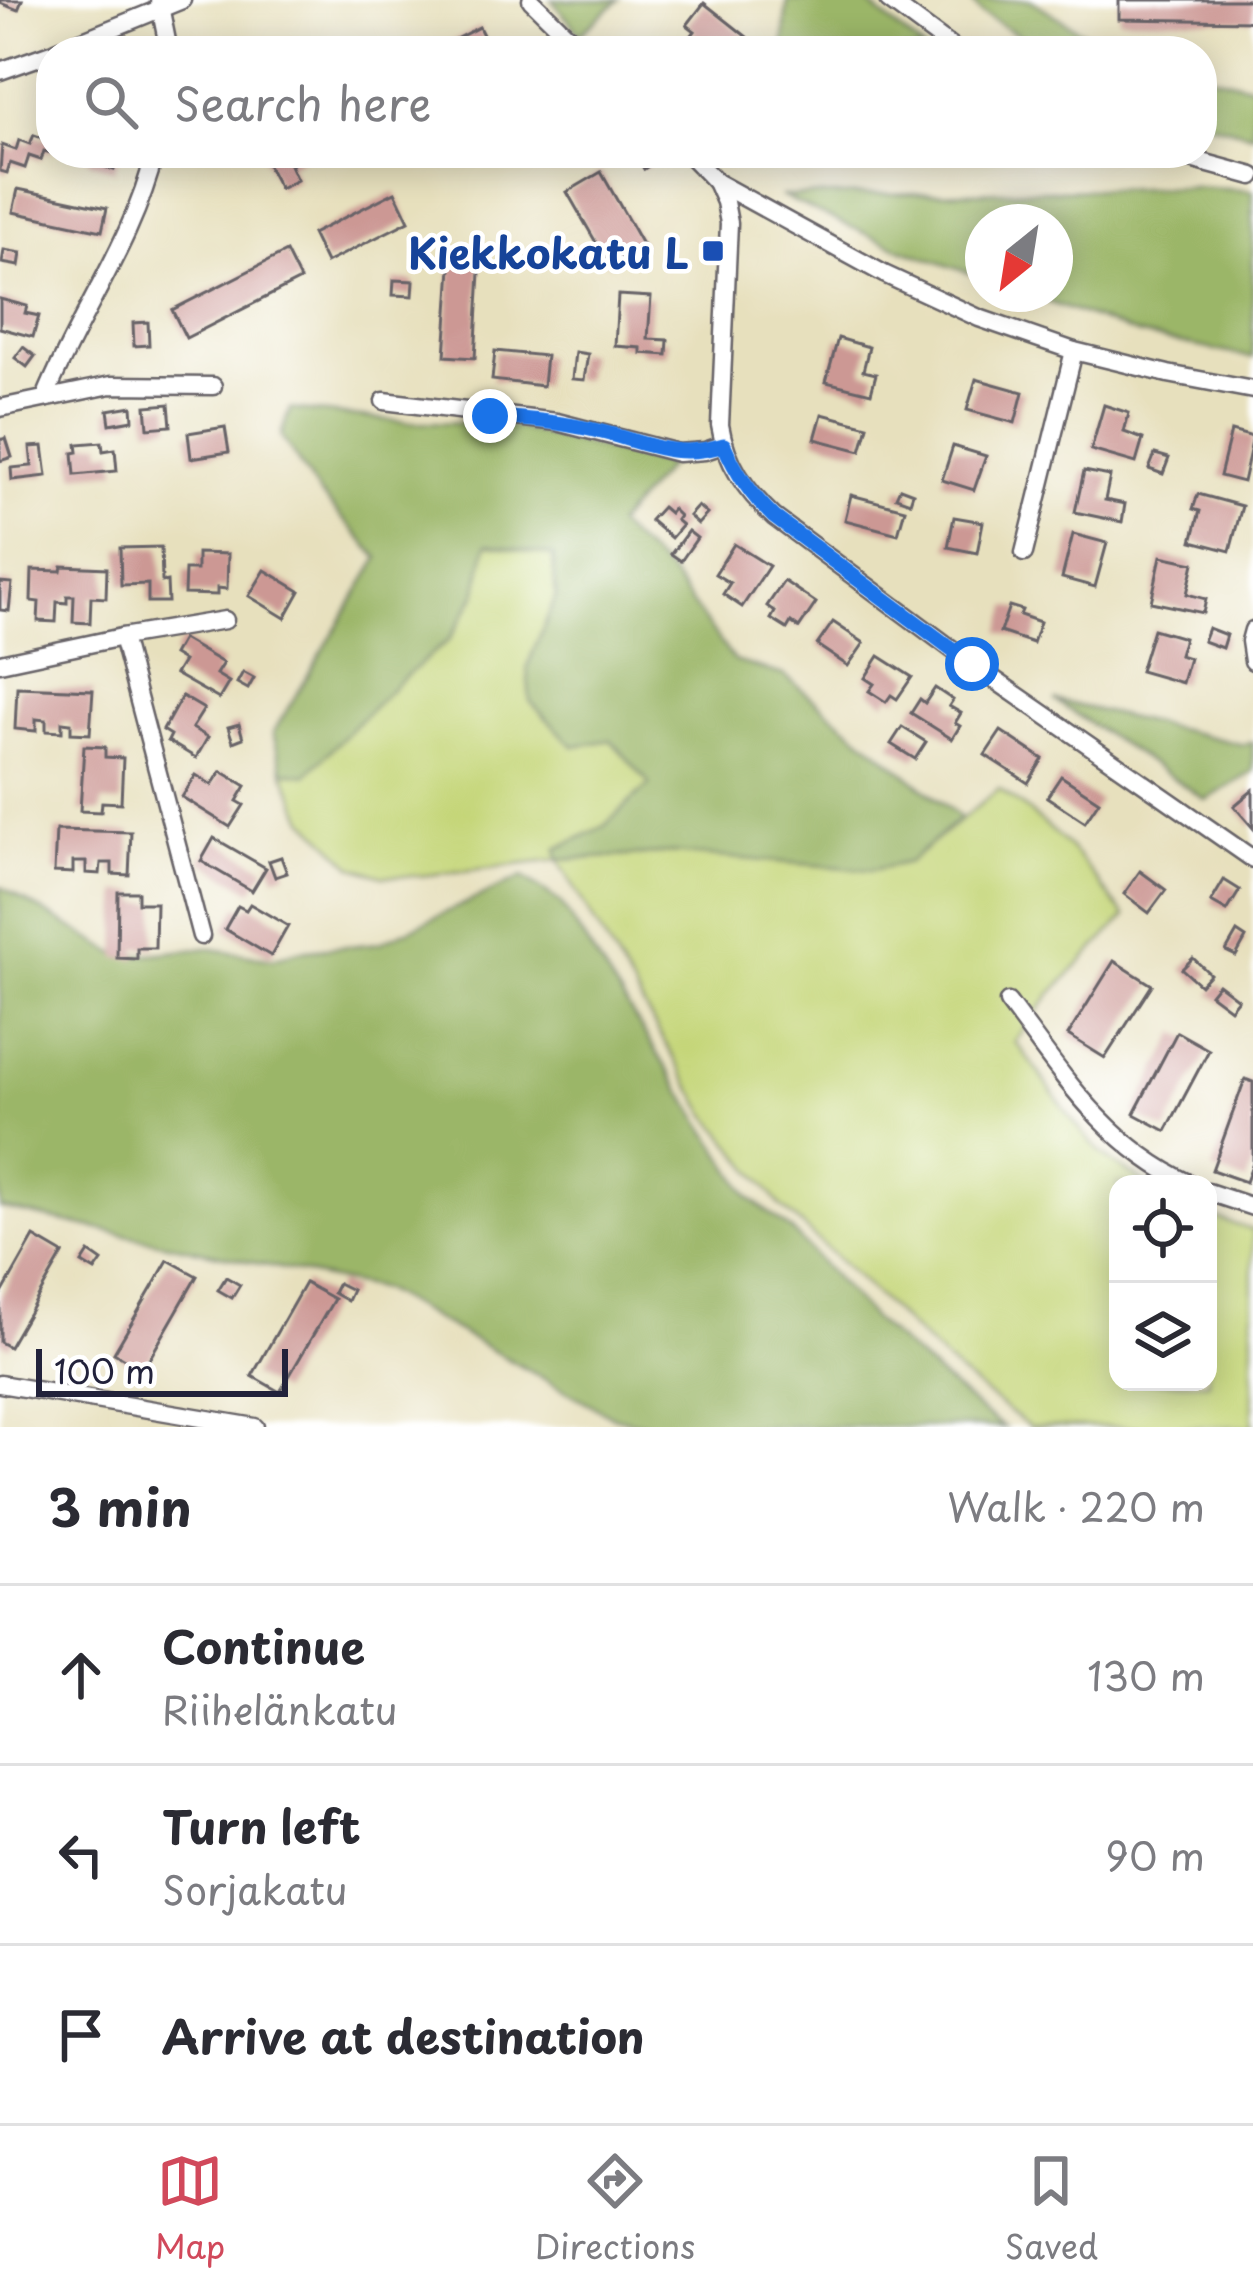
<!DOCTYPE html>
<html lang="en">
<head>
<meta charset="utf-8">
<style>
  body { margin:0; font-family:"Playpen Sans",sans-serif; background:#f7f7f7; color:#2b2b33 }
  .controls { position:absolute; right:36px; bottom:36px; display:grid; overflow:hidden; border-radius:24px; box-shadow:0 6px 30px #0003 }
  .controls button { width:108px; height:108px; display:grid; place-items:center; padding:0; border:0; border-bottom:3px solid #e1e1e2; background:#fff; color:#2b2b33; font:60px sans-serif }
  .compass { position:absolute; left:965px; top:204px; width:108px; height:108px; border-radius:50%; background:#fff; box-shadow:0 6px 30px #0003; rotate:210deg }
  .scale { position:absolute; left:36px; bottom:30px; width:252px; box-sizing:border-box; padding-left:12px; border:6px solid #22223b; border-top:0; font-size:33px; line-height:42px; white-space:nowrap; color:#22223b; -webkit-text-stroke:9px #fff; paint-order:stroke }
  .stop { position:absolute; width:36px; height:36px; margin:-27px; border:9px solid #1a73e8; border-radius:50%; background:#fff }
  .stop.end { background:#1a73e8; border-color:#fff; box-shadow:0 3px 12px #0008 }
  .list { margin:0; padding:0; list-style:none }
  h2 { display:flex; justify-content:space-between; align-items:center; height:156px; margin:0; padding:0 48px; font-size:51px }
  h2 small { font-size:39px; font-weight:400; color:#7c7c81 }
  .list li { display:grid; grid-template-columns:78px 1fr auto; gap:36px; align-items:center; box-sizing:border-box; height:180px; padding:0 48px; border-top:3px solid #e1e1e2 }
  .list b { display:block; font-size:45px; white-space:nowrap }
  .list p { margin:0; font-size:39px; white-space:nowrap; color:#7c7c81 }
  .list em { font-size:39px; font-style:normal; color:#7c7c81 }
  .icon { flex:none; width:66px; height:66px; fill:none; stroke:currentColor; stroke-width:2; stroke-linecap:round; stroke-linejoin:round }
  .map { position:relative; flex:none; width:1253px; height:1427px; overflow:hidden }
  .search { position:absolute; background:#fff; box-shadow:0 6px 30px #0003; left:36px; right:36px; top:36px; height:132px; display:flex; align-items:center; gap:30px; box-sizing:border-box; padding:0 42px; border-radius:48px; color:#7c7c81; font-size:45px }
  .sheet { height:696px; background:#fff }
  nav { display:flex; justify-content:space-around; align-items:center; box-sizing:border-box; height:168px; border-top:3px solid #e1e1e2; background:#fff; font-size:33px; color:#7c7c81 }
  nav a { display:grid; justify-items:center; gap:6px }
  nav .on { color:#d1495b }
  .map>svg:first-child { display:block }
  .green { fill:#c4d577; stroke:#737c59; stroke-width:3 }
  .forest { fill:#9bb668; stroke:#5e6c52; stroke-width:3 }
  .building { fill:#cc9894 }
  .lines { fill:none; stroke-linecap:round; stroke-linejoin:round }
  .minor-casing { stroke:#676468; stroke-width:21 }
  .minor { stroke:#fff; stroke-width:16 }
  .route { stroke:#1a73e8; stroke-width:15 }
  .transit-dot { fill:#1a4fb4; stroke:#fff; stroke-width:4.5 }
  .labels { text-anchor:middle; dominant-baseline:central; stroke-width:9; stroke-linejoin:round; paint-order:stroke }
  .transit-label { font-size:42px; font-weight:bold; fill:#164399; stroke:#fff; text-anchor:end }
</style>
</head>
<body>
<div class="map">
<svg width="1253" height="1427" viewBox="0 0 1253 1427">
  <rect width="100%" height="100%" fill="#fff"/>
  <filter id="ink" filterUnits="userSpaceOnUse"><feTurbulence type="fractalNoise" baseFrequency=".00833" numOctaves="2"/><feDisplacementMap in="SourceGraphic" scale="24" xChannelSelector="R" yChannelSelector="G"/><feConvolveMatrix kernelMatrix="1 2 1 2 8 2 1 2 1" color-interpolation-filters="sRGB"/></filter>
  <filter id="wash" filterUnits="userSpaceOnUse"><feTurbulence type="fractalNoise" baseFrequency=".004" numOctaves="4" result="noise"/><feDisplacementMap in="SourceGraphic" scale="48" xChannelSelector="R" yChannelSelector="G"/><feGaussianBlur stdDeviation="2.7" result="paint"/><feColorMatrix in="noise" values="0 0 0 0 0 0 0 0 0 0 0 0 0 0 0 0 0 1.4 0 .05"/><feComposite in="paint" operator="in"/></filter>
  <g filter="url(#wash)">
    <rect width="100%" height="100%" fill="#e7e0bd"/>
    <!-- green -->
    <path class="green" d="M486,543L553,556L556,597L527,667L573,746L611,740L650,784L604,826L557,849L558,860L673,853L909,862L999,789C1024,808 1050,827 1072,850C1092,871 1105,895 1126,916L1051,994L1015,1042C1046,1078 1071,1126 1106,1157C1118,1167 1134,1175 1147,1184H1118V1382H1208V1216L1253,1230V1427H1029L960,1374L780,1205L705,1111L558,860L420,876H383L354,867L305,819L283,771L306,774L396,684L449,640L476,595Z"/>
    <!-- forest -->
    <g class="forest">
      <path d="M552,0H619L580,34Z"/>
      <path d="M787,0H864L925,51H783Z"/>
      <path d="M969,0H1031L1113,51H1044L982,13Z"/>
      <path d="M1202,73L1253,86V134L1202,121Z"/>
      <path d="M1195,187L1253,191V358L1137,334L1026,294H1055V222H983V278L901,249L781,196Z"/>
      <path d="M290,409L405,422L496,423L669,465L616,525L670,574L734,661L784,675L961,818L909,862L872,870L673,853L558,860L557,849L604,826L650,784L611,740L573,746L530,701L527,667L556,597L553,556L487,544L476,595L449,640L396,684L306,775L283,771L273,733L379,558L319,493L281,436Z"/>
      <path d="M1054,700L1244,745L1253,742V772L1206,800Z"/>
      <path d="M523,877L560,902L750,1198L791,1230L875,1322L983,1413L1004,1427H659L612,1416L382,1290L0,1208V886L122,957L207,948L273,959L298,951L379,943Z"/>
    </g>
    <g id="blocks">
      <!-- building -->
      <g class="building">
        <path d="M0,0H22L18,10L0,3Z"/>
        <path d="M1119,0H1253V21L1119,19Z"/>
        <path d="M704,3L747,37L746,51H680L695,31L687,25Z"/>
        <path d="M479,27L491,51H454L450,42Z"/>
        <path d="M51,125V153L44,151L41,160L29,156L25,168L10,163L7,173L0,171L2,145L16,150L19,140L30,144L34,135L45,139Z"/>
        <path d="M90,153H120L114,170L88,161Z"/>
        <path d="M261,153H313L290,165L297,180L280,189Z"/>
        <path d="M637,153H648L654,162L644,169L635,154Z"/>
        <path d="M601,172L643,246L609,265L567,192Z"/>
        <path d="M18,189L107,208L102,231L13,212Z"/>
        <path d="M395,192L409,221L326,263L312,234Z"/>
        <path d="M4,250L21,253L19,266L2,263Z"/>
        <path d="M286,252L300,280L186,338L172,310Z"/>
        <path d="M452,253L481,255L475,358L445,356Z"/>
        <path d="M394,280L414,281L413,296L393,295Z"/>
        <path d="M618,295L651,297L648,339L668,340L667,355L641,353V348L615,346Z"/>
        <path d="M0,299L27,306L25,313L39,316L33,337L0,328Z"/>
        <path d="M148,322L149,345L134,346L133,323Z"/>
        <path d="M838,338L869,347L863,371L876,374L871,393L826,382Z"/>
        <path d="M23,347L35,356L27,367L15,358Z"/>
        <path d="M495,351L546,356L543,386L492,380Z"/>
        <path d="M575,352L588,354L584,380L572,379Z"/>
        <path d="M976,379L1023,392L1015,423L967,410Z"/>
        <path d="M169,404L171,426L148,428L146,406Z"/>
        <path d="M1104,405L1129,413L1124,432L1143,439L1136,463L1091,450Z"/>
        <path d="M132,406L133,420L110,424L108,410Z"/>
        <path d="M822,414L868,426L861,451L815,439Z"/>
        <path d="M225,427L229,452L191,458L188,433Z"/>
        <path d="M1231,431L1253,437L1243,482L1220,476Z"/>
        <path d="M6,438L12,457L0,461V440Z"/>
        <path d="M102,442L103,451L115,449L117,471L75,475L73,453L78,452L77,444Z"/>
        <path d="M43,446L47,476L12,480L11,468L32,466L30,447Z"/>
        <path d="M953,446L986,456L974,490L942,480Z"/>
        <path d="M1155,454L1169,458L1163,474L1149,469Z"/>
        <path d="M1084,471L1110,476L1105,500L1125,504L1122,522L1075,512Z"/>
        <path d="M900,488L913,493L910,502L896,497Z"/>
        <path d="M1198,494L1242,506L1230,551L1192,541L1200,511L1193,509Z"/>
        <path d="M851,495L905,509L898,534L845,520Z"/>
        <path d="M698,506L707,514L698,524L689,516Z"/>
        <path d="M662,507L669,513L672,509L679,516L676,520L682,525L671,538L650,520Z"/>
        <path d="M954,517L983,522L977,553L948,547Z"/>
        <path d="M688,531L697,538L681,561L671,554Z"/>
        <path d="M1073,534L1107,543L1095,587L1062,578Z"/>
        <path d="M734,544L769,566L742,607L723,594L730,583L715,574Z"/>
        <path d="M161,547L162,582L167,581L168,602H148V584L121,585L120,548Z"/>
        <path d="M197,553L228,554L227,589L217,588V595L184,594L185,570H197Z"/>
        <path d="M1161,556L1194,563L1187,594L1206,599L1203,613L1151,602Z"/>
        <path d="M62,566L107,568L106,598L91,597L90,623L73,622L74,596H67V603L57,602L56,622L38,621L39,602L31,601L32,570L61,571Z"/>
        <path d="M265,570L300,591L285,618L249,596Z"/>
        <path d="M784,581L816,603L799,628L791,622L787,629L771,619L775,612L767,606Z"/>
        <path d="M0,582L12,583L9,611L0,610Z"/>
        <path d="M1009,606L1022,610L1020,615L1040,622L1033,643L1000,632Z"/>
        <path d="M833,622L864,643L848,666L817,645Z"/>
        <path d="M1208,628L1226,635L1222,648L1203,641Z"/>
        <path d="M1153,629L1184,638L1179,655L1189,658L1182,683L1140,671Z"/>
        <path d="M182,639L223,663L216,674L229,682L219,699L175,674L183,661L173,655Z"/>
        <path d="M879,656L912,677L897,699L891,695L886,702L869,691L874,684L865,678Z"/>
        <path d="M243,672L254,678L248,689L237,683Z"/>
        <path d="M17,687L93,690L90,734L71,733V723L62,722V732L46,731V720L36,719V731L15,729Z"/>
        <path d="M935,688L953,700L949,706L961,713L955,723L960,726L952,739L911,713L920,699L925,703Z"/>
        <path d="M182,696L204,709L192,728L208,737L196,758L168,741L171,735L163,730Z"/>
        <path d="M239,724L243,738L233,742L228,727Z"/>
        <path d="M902,727L926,742L915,759L891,744Z"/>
        <path d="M1001,731L1043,759L1028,783L985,755Z"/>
        <path d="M84,746L105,747V757L123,758L121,803L102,802L101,812L80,811Z"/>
        <path d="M221,771L246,786L237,801L244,805L230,827L182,797L196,775L212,785Z"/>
        <path d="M1061,776L1099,801L1085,822L1047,797Z"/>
        <path d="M1253,790V828L1234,806Z"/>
        <path d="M56,830L131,832L129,875L112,874V863H101L100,874L86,873V862H73V873L54,872Z"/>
        <path d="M214,838L266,868L252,891L201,861Z"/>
        <path d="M281,857L287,873L275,877L269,861Z"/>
        <path d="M1140,871L1166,890L1149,913L1124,894Z"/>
        <path d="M1224,880L1240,890L1227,911L1211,902Z"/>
        <path d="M118,892H138V903H156L155,948H137V959L117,958Z"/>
        <path d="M250,904L288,926L271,956L225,929L238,906L246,910Z"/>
        <path d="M1237,932L1246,938L1236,956L1226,951Z"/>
        <path d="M1193,958L1210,974L1200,985L1182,969Z"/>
        <path d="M1114,961L1152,985L1105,1058L1068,1035Z"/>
        <path d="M1218,984L1238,999L1230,1009L1210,994Z"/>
        <path d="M1177,1032L1209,1050L1166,1131L1134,1114Z"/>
        <path d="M1245,1079L1253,1082V1163L1246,1182L1212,1170Z"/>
        <path d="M34,1237L63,1254L9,1347L0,1342V1297Z"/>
        <path d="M89,1252L102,1261L95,1271L82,1263Z"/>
        <path d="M168,1260L197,1276L143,1370L114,1353Z"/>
        <path d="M226,1277L240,1285L232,1298L218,1290Z"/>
        <path d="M305,1283L334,1299L280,1392L252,1376Z"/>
        <path d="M338,1283L352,1290L347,1301L333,1293Z"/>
      </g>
    </g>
  </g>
  <g filter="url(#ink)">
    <use href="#blocks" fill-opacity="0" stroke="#676468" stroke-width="3"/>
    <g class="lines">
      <!-- minor casing -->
      <g class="minor-casing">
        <g id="minor">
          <path d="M531,0L583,51"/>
          <path d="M888,0L957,51"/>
          <path d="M159,1L169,51"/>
          <path d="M56,51L182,0"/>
          <path d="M0,71L51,53"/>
          <path d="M688,153L716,182L884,274L979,318L1074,351L1168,374L1253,390"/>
          <path d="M1169,153L1253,176"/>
          <path d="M716,182L725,202L729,223L720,425C726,463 746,491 774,517L972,664L1253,859"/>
          <path d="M45,398C79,314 133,242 155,153"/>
          <path d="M384,401L557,422L678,453L705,451L723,445"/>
          <path d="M0,408L111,385L213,386"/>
          <path d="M1024,553L1074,351"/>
          <path d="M1253,630L1250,641L1253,661"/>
          <path d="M122,637L201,936"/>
          <path d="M0,663L122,637L225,620"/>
          <path d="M1008,1002C1063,1075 1105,1144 1190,1184"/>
          <path d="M1208,1192L1253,1207"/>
          <path d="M0,1384L255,1427"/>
        </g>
      </g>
      <!-- minor -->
      <use href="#minor" class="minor"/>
    </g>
  </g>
  <g class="lines" filter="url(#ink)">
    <!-- route -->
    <path class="route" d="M490,416C525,419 560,422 594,430C643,441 672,461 724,445C737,474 751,495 774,517L972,664"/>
  </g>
  <!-- markers -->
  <rect class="transit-dot" x="701" y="239" width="24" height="24" rx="6"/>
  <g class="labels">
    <!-- transit labels -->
    <g class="transit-label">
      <text x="689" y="251">Kiekkokatu L</text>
    </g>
  </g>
</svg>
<div class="controls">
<button><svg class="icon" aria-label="locate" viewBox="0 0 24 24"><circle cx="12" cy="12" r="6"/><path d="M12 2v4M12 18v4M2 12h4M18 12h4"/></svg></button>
<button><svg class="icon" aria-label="layers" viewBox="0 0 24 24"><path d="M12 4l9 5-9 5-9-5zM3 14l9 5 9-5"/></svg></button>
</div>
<svg class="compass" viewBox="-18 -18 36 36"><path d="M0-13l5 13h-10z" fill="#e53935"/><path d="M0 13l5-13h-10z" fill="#7c7c81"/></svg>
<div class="scale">100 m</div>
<div class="stop" style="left:972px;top:664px"></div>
<div class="stop end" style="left:490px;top:416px"></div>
<div class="search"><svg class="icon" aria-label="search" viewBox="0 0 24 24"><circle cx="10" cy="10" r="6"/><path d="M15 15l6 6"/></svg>Search here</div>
</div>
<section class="sheet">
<h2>3 min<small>Walk · 220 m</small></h2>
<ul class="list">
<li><svg class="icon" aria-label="ahead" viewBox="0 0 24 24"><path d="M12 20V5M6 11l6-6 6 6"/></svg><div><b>Continue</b><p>Riihelänkatu</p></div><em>130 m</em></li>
<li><svg class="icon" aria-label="left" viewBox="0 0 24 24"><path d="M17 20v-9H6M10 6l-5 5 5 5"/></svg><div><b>Turn left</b><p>Sorjakatu</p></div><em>90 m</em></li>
<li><svg class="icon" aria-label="arrive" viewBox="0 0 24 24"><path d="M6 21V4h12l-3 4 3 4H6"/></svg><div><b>Arrive at destination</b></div></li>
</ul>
</section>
<nav>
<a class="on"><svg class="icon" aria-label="map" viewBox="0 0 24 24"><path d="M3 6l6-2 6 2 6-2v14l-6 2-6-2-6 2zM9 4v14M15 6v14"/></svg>Map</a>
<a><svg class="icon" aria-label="directions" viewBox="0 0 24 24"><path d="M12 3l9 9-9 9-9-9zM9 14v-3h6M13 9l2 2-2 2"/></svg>Directions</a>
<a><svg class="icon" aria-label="saved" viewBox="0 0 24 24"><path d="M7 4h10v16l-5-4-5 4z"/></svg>Saved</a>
</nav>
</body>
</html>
